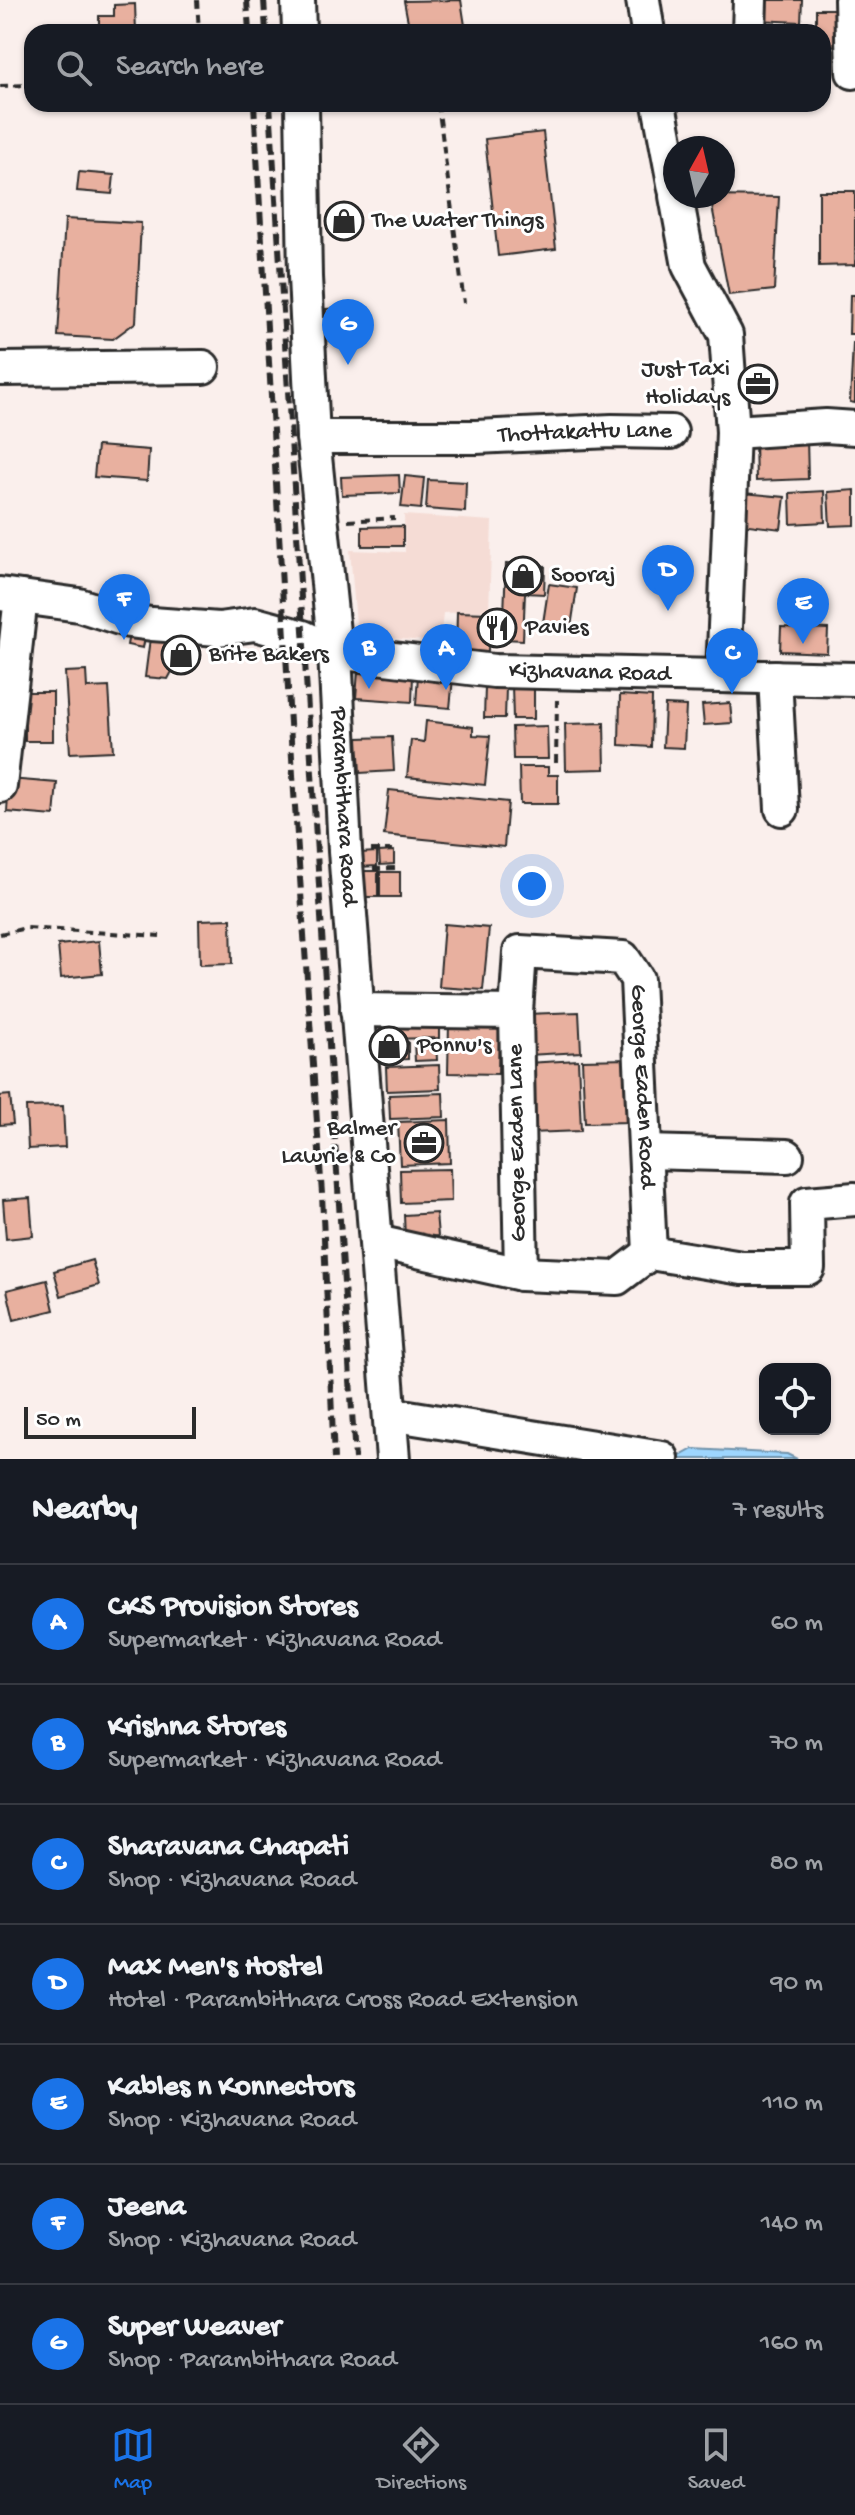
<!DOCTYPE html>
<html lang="en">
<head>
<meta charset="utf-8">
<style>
  body { margin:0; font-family:"Gochi Hand",sans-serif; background:#242831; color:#f1f3f6 }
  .controls { position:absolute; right:24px; bottom:24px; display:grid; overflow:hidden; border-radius:16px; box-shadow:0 2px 6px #0004 }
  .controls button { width:72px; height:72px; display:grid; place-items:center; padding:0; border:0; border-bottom:2px solid #363941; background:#171b24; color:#f1f3f6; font:40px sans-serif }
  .compass { position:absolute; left:663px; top:136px; width:72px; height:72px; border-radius:50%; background:#171b24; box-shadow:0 2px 6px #0004; rotate:8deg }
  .scale { position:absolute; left:24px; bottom:20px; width:172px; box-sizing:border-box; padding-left:8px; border:4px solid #2b2b2b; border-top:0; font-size:22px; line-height:28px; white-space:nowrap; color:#2b2b2b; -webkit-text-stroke:6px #fff; paint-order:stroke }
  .you { position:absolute; left:532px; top:886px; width:28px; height:28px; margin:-20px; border:6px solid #fff; border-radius:50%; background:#1a73e8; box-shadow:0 0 0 12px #1a73e833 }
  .badge { display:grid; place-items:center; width:52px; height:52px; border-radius:50%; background:#1a73e8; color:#fff; font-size:26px; font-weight:700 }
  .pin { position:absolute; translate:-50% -66px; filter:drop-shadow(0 2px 4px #0008) }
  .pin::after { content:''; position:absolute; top:42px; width:28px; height:24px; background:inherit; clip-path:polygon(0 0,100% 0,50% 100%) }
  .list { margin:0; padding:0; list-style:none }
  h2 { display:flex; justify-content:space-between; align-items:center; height:104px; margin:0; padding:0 32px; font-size:34px }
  h2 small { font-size:26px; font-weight:400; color:#9ea1a6 }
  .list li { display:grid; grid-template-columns:52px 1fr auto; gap:24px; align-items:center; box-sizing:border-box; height:120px; padding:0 32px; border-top:2px solid #363941 }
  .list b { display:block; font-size:30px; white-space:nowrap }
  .list p { margin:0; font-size:26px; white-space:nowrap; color:#9ea1a6 }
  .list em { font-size:26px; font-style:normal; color:#9ea1a6 }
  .icon { flex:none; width:44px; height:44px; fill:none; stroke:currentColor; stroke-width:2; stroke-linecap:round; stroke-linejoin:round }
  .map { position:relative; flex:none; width:855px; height:1459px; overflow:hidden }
  .search { position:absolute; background:#171b24; box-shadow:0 2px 6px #0004; left:24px; right:24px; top:24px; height:88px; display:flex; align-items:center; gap:20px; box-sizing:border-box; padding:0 28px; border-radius:24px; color:#9ea1a6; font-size:30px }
  .sheet { height:944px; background:#171b24 }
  nav { display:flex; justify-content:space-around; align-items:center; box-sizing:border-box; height:112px; border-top:2px solid #363941; background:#171b24; font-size:22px; color:#9ea1a6 }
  nav a { display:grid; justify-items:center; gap:4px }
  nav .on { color:#1a73e8 }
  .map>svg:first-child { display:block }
  .built { fill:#f5dcd5 }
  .water { fill:#9ed6fe; stroke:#7092aa; stroke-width:2 }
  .building { fill:#e8b09f; stroke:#2b2b2b; stroke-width:2 }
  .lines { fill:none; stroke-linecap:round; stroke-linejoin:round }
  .minor-casing { stroke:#2b2b2b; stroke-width:38 }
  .path { stroke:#2b2b2b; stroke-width:4; stroke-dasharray:8 6; stroke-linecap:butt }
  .minor { stroke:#fff; stroke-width:32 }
  .rail { stroke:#2b2b2b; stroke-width:6; stroke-dasharray:12 6; stroke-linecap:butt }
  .labels { text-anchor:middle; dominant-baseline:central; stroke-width:6; stroke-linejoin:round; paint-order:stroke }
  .poi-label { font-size:24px; fill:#2b2b2b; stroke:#fff; text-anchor:start }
  .street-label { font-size:24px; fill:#2b2b2b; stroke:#fff }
</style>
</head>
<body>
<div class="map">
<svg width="855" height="1459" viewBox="0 0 855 1459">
  <rect width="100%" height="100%" fill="#faefec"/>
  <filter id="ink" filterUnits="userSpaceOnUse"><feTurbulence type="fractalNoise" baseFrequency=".0125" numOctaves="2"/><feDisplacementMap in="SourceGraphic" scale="16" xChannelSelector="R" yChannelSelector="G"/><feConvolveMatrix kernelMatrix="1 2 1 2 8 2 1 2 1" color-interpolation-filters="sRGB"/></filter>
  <g filter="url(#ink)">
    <!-- built -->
    <path class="built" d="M404,515L492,521L489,611L443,613L440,642L357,636L350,550L405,552Z"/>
    <!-- water -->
    <path class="water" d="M693,1449L787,1454L797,1459H675Z"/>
    <!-- building -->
    <g class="building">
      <path d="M461,0L466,32H410L404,1Z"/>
      <path d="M757,0H802L801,22L756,20Z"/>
      <path d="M135,4L136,32H99V16H114V5Z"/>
      <path d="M816,9H845L846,45L823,46V32H816Z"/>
      <path d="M543,132L556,249L498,256L485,139Z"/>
      <path d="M79,172L114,175L112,194L77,191Z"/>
      <path d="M819,191H855V265L819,266Z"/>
      <path d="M710,196L779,197L774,290L729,295Z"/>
      <path d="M65,219L141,223L136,322L113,339L58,336Z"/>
      <path d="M850,295H855V334H849Z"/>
      <path d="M355,307L357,339L329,341L326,309Z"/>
      <path d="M853,343H855V403L850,402Z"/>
      <path d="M807,438L808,479L756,481L755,440Z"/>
      <path d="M97,446L149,450L147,481L94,477Z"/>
      <path d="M399,475L400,493L342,495L341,477Z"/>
      <path d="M405,476L424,478L421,509L401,507Z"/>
      <path d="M428,480L466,482L465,512L426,509Z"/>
      <path d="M855,490V525L830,526L828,492Z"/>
      <path d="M824,491L825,522L791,524L790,493Z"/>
      <path d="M743,493L785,497L781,529L740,524Z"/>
      <path d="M403,526V546H362V527Z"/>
      <path d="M506,564L545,566L544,594L525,593L523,640L503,639Z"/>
      <path d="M549,584L577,588L571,627L543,623Z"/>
      <path d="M457,612L489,613L488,652L456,651Z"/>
      <path d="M781,627L828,629L827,653L780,651Z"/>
      <path d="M129,634L145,637L143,648L127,645Z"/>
      <path d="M150,638L188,642L168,679L145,677Z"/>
      <path d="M86,671L87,688L109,687L113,751L70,753L65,672Z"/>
      <path d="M358,671L413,675L412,702L356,698Z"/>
      <path d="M418,675L453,678L450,708L416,705Z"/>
      <path d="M512,685H534V719H513Z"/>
      <path d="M485,687L506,688L505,718H484Z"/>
      <rect x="25" y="692" width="28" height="49"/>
      <path d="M620,695L652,697L651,747L619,745Z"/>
      <path d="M730,703L732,723L704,725L702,705Z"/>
      <path d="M665,705L686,706L684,748L663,747Z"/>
      <path d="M426,721L473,727V735L490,736L485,785L407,777L411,740L424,742Z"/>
      <path d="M604,723L605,769L566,770L565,724Z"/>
      <path d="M547,726L548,759H513L512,727Z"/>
      <path d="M392,737L394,771L360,773L358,738Z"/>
      <path d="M519,767H548V775H558V804H520Z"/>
      <path d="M9,779L57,783L54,816L7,812Z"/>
      <path d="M389,790L508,802L504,847L384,835Z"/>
      <path d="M394,851V864L380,865L379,852Z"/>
      <path d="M377,852V866L359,867V853Z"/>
      <rect x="361" y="871" width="17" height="26"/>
      <rect x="380" y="872" width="20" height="25"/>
      <path d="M231,919L232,964L200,965L199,920Z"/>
      <path d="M444,924L489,928L483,990L439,987Z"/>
      <path d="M99,941L102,974L61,978L58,945Z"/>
      <path d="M579,1012L581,1052L528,1055L526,1014Z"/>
      <path d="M439,1015V1038L380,1039L379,1016Z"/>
      <path d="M449,1023L499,1024L498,1074L448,1073Z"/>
      <path d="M436,1040L437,1060L415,1061L414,1041Z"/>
      <path d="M383,1042H408V1059L383,1060Z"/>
      <path d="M628,1059L630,1122L585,1123L582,1060Z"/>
      <path d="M578,1060L581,1131L530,1133L527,1063Z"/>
      <path d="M439,1065L440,1089L387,1091L386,1067Z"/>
      <path d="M443,1093L444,1117L390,1119L389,1095Z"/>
      <path d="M10,1095L13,1124L0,1125V1096Z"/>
      <path d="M63,1106L65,1147L28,1149L26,1107Z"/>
      <path d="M449,1120L450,1163L400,1165L398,1122Z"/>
      <path d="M450,1169L451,1201L401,1203L400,1170Z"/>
      <path d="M30,1198L33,1236L6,1239L3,1200Z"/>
      <path d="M436,1213L438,1236L405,1238L404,1215Z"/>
      <path d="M92,1260L99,1285L61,1296L54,1271Z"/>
      <path d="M47,1280L54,1310L14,1320L7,1290Z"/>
    </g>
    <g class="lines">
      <!-- minor casing -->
      <g class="minor-casing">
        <g id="minor">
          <path d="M298,0L299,32"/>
          <path d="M643,0L648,32"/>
          <path d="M851,0L853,72"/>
          <path d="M749,32L750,0"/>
          <path id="s1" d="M302,104L305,277L313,437L335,652L345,851L393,1459"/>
          <path d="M659,104L675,189"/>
          <path d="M676,196L689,266L726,335L733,432L723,675"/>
          <path d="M0,369L203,367"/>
          <path d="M733,432L826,426L855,428"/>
          <path id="s2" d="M313,437H476L612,431L671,432"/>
          <path id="s3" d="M0,594L79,605L129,621L152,624L219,629L255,624L303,637L335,652L494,671L855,679"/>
          <path d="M775,677L782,809"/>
          <path d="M0,786L21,597"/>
          <path d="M357,1010L516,1012"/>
          <path d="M646,1152L787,1156"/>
          <path d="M377,1242L521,1274L617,1278L650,1253"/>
          <path d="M650,1253L742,1268H808L807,1203L855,1199"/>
          <path id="s4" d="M521,1274L516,1012L520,952L623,958L637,979L650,1253"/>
          <path d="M390,1414L662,1458"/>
        </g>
      </g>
      <!-- path -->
      <g class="path">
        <path d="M197,0L199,32"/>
        <path d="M0,86L32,85"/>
        <path d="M438,104L464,303"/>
        <path d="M348,521L395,518"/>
        <path d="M556,763L557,700"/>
        <path d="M371,850H392"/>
        <path d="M373,869L395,868"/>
        <path d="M0,934L26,928L160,936"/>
      </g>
      <!-- minor -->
      <use href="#minor" class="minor"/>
      <!-- rail -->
      <g class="rail">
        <path d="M247,0L249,32"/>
        <path d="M264,0L266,32"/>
        <path d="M254,104L294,792L322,1194L334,1459"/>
        <path d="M270,104L355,1459"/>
      </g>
    </g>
  </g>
  <!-- icons -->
  <defs>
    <g id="shop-ring" transform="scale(2)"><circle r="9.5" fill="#fff" stroke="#2b2b2b" stroke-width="1.5"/><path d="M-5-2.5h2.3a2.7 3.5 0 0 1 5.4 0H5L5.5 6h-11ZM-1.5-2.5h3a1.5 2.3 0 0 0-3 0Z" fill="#2b2b2b"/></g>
    <g id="office-ring" transform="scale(2)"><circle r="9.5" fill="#fff" stroke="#2b2b2b" stroke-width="1.5"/><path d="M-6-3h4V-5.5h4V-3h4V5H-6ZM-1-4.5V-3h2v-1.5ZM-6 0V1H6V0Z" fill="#2b2b2b"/></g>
    <g id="restaurant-ring" transform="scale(2)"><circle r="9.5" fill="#fff" stroke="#2b2b2b" stroke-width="1.5"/><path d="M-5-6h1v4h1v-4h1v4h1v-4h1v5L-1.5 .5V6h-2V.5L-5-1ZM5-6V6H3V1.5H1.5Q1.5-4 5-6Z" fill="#2b2b2b"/></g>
  </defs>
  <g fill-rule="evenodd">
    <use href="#shop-ring" x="344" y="221"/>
    <use href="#office-ring" x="758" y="384"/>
    <use href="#shop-ring" x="523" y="576"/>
    <use href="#restaurant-ring" x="497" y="628"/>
    <use href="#shop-ring" x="181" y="655"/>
    <use href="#shop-ring" x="389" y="1046"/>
    <use href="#office-ring" x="424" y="1143"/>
  </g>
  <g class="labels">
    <!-- poi labels -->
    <g class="poi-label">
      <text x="372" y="221">The Water Things</text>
      <text x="730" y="370" text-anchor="end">Just Taxi<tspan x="730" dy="28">Holidays</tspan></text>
      <text x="551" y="576">Sooraj</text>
      <text x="525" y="628">Pavies</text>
      <text x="209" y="655">Brite Bakers</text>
      <text x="417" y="1046">Ponnu's</text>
      <text x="396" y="1129" text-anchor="end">Balmer<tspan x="396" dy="28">Lawrie &amp; Co</tspan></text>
    </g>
    <!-- street labels -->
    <g class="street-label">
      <text stroke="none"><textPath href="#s2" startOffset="272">Thottakattu Lane</textPath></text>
      <text stroke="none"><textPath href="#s3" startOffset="600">Kizhavana Road</textPath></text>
      <text stroke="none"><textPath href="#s1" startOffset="704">Parambithara Road</textPath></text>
      <text stroke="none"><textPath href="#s4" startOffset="558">George Eaden Road</textPath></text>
      <text transform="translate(518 1143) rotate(-91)">George Eaden Lane</text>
    </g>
  </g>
</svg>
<div class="controls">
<button><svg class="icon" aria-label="locate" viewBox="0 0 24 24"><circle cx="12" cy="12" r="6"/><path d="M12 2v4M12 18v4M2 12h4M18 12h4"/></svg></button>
</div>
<svg class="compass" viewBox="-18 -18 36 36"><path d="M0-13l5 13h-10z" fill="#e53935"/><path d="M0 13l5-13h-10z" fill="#9ea1a6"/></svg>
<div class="scale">50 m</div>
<div class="you"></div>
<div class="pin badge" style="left:446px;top:690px">A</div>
<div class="pin badge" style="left:369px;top:689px">B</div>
<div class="pin badge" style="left:732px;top:694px">C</div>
<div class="pin badge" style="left:668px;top:611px">D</div>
<div class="pin badge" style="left:803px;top:644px">E</div>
<div class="pin badge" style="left:124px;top:640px">F</div>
<div class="pin badge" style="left:348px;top:365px">G</div>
<div class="search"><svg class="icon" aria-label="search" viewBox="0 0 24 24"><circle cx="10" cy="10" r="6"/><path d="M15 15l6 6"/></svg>Search here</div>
</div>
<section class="sheet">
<h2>Nearby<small>7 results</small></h2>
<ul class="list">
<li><span class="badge">A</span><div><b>CKS Provision Stores</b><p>Supermarket · Kizhavana Road</p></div><em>60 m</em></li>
<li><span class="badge">B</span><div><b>Krishna Stores</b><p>Supermarket · Kizhavana Road</p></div><em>70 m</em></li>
<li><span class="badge">C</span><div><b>Sharavana Chapati</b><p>Shop · Kizhavana Road</p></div><em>80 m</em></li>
<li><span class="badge">D</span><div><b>Max Men's Hostel</b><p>Hotel · Parambithara Cross Road Extension</p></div><em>90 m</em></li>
<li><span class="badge">E</span><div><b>Kables n Konnectors</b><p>Shop · Kizhavana Road</p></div><em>110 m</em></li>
<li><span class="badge">F</span><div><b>Jeena</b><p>Shop · Kizhavana Road</p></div><em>140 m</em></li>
<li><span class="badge">G</span><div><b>Super Weaver</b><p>Shop · Parambithara Road</p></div><em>160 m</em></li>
</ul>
</section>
<nav>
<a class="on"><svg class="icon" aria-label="map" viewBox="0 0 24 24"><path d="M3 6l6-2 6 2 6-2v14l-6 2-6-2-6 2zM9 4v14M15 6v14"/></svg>Map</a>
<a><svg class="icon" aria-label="directions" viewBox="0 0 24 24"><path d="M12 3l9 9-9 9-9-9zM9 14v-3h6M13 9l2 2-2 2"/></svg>Directions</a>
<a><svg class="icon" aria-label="saved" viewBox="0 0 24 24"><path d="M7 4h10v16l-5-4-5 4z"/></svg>Saved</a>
</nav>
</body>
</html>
